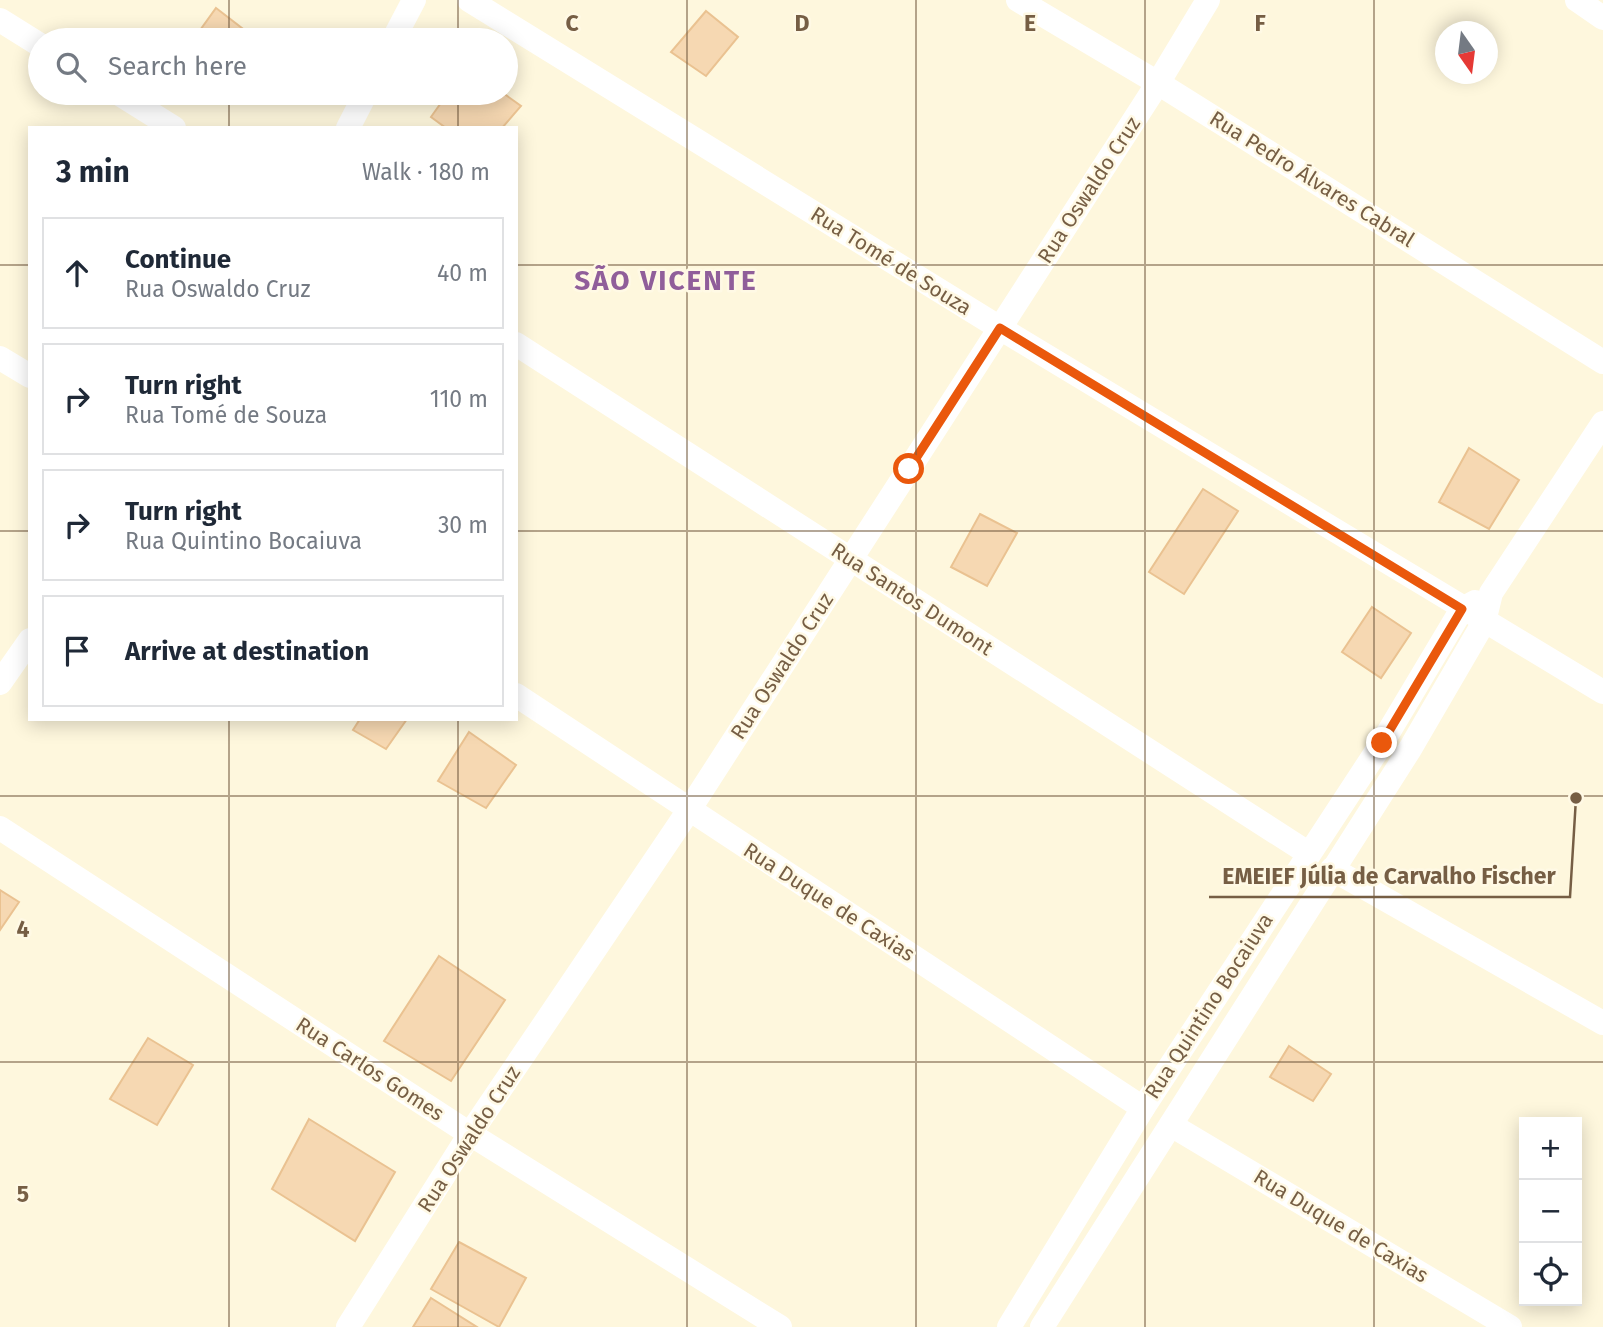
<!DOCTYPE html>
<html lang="en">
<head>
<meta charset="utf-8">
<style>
  body { margin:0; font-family:"Fira Sans",sans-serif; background:#f6f6f7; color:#1f2937 }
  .controls { position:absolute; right:21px; bottom:21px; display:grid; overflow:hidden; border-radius:0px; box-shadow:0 4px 18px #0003 }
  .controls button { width:63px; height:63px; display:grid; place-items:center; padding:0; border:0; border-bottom:2px solid #e0e1e3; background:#fff; color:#1f2937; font:35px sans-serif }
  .compass { position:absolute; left:1435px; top:21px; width:63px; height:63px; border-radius:50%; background:#fff; box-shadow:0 4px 18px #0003; rotate:166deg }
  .stop { position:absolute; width:21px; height:21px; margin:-16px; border:5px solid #ea580c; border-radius:50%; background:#fff }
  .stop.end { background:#ea580c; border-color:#fff; box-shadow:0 2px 7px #0008 }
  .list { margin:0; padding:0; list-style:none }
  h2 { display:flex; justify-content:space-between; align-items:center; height:91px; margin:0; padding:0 28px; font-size:30px }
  h2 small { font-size:23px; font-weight:400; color:#747a83 }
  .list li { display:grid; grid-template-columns:46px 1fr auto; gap:21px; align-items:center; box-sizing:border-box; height:112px; margin:0 14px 14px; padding:0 14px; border:2px solid #e0e1e3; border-radius:0px }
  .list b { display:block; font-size:26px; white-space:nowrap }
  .list p { margin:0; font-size:23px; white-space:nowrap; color:#747a83 }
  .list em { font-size:23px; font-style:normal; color:#747a83 }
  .icon { flex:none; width:38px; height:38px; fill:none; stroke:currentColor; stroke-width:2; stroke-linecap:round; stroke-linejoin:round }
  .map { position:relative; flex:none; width:1603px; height:1327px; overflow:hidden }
  .search { position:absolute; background:#fff; box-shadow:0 4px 18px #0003; left:28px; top:28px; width:490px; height:77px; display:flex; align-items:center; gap:18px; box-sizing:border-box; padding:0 24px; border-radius:38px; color:#747a83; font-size:26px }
  .panel { position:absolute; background:#fff; box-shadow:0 4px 18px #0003; left:28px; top:126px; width:490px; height:595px; border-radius:0px }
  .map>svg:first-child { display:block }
  .building { fill:#f6d8b2; stroke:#eac291; stroke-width:2 }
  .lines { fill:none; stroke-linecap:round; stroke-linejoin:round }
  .street { stroke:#fff; stroke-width:24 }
  .route { stroke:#ea580c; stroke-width:9 }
  .grid { fill:none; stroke:#765e44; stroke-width:2; stroke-opacity:0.55 }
  .labels { text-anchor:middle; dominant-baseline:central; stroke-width:5; stroke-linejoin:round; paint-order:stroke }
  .street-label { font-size:21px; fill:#765e44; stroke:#fff9e5 }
  .district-label { font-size:28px; font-weight:bold; letter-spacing:2px; fill:#905e9a; stroke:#fff9e5 }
  .grid-label { font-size:23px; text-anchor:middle; font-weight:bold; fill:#765e44; stroke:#fff9e5; stroke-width:5; stroke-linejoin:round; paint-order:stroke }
  .leader { fill:none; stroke:#765e44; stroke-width:2.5 }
  .callout-dot { fill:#765e44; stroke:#fff9e5; stroke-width:2.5 }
  .callout-label { font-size:23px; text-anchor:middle; font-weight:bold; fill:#765e44; stroke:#fff9e5; stroke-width:5; stroke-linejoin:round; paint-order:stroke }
</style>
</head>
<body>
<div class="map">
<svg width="1603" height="1327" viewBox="0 0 1603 1327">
  <rect width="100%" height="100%" fill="#fef7dd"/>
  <!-- building -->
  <g class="building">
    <path d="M216,8L247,32L241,40H193Z"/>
    <path d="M706,11L738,37L706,76L671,52Z"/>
    <path d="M448,93H503L521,106L502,128H446L431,117Z"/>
    <path d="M1469,448L1519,480L1489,529L1439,502Z"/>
    <path d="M1203,489L1238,511L1184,594L1149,572Z"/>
    <path d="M980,514L1017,533L987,586L951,567Z"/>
    <path d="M1372,607L1411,633L1381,678L1342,652Z"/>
    <path d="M360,719H407L386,749L353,730Z"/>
    <path d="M469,732L516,765L486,808L438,781Z"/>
    <path d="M0,890L19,902L0,930Z"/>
    <path d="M439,956L505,1000L451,1081L384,1041Z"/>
    <path d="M148,1038L193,1065L157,1125L110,1099Z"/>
    <path d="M1289,1046L1331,1074L1313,1101L1270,1077Z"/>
    <path d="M309,1119L395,1172L355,1241L272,1189Z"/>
    <path d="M459,1242L526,1278L499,1327L431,1289Z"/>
    <path d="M431,1298L477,1327H413Z"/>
  </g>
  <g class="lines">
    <!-- street -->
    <g class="street">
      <path d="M469,0L1000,328L1603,692"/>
      <path d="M1018,0L1158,83L1603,362"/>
      <path d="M1577,0L1603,18"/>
      <path d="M0,20L40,45"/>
      <path d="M393,40L414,0"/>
      <path d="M118,93L174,128"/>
      <path d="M348,128L366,93"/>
      <path d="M516,344L1308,853"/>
      <path d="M0,358L30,376"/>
      <path d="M0,683L30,640"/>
      <path d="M516,695L1143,1108"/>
      <path d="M0,828L470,1134L780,1327"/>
      <path d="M1332,869L1603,1023"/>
      <path d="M1171,1125L1510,1327"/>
      <path d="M348,1327L470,1134L689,810L1158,83L1208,0"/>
      <path d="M1009,1327L1143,1108L1382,743L1462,609L1475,602"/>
      <path d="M1042,1327L1410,749L1484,622L1491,593L1603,423"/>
    </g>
  </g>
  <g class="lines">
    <!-- route -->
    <path class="route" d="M909,469L1000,328L1462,609L1382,743"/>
  </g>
  <!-- grid -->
  <path class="grid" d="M229,0V40M458,0V40M687,0V1327M916,0V1327M1145,0V1327M1374,0V1327M229,93V128M458,93V128M0,265H30M516,265H1603M0,531H30M516,531H1603M229,719V1327M458,719V1327M0,796H1603M0,1062H1603"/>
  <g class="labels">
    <!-- street labels -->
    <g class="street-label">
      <text transform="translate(1312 179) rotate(32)">Rua Pedro Álvares Cabral</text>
      <text transform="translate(1089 190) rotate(-57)">Rua Oswaldo Cruz</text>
      <text transform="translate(891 261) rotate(32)">Rua Tomé de Souza</text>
      <text transform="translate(912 599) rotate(33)">Rua Santos Dumont</text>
      <text transform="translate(782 666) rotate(-57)">Rua Oswaldo Cruz</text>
      <text transform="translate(829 902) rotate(33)">Rua Duque de Caxias</text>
      <text transform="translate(1209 1006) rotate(-57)">Rua Quintino Bocaiuva</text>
      <text transform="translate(370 1069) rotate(33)">Rua Carlos Gomes</text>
      <text transform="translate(469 1139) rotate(-57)">Rua Oswaldo Cruz</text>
      <text transform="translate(1341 1226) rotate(31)">Rua Duque de Caxias</text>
    </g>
    <!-- district labels -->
    <g class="district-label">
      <text x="666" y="280">SÃO VICENTE</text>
    </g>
  </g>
  <g class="grid-label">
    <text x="572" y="31">C</text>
    <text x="802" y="31">D</text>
    <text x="1030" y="31">E</text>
    <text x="1260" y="31">F</text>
    <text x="23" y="937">4</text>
    <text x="23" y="1202">5</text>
  </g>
  <!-- callouts -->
  <path class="leader" d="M1576 798L1570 897H1209"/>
  <circle class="callout-dot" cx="1576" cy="798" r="7"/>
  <g class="callout-label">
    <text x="1389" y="884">EMEIEF Júlia de Carvalho Fischer</text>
  </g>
</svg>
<div class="controls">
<button>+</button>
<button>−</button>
<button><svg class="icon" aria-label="locate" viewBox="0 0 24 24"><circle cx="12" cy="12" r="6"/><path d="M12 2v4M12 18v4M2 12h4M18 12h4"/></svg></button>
</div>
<svg class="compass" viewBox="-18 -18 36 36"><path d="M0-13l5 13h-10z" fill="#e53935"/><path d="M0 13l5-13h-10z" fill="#747a83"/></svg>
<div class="stop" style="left:909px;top:469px"></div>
<div class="stop end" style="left:1382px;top:743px"></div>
<div class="search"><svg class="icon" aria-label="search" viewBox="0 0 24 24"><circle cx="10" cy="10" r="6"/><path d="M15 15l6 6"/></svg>Search here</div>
<section class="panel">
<h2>3 min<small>Walk · 180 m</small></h2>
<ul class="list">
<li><svg class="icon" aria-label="ahead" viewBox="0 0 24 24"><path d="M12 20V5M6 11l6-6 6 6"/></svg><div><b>Continue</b><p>Rua Oswaldo Cruz</p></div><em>40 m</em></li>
<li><svg class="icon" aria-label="right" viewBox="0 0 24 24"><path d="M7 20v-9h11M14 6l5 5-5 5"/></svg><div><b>Turn right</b><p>Rua Tomé de Souza</p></div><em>110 m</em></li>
<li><svg class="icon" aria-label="right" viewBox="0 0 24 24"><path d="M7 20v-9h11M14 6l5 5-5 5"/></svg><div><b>Turn right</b><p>Rua Quintino Bocaiuva</p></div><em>30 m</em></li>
<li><svg class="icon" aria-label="arrive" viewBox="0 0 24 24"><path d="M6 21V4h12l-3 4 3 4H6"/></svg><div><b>Arrive at destination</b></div></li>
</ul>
</section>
</div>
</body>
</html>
